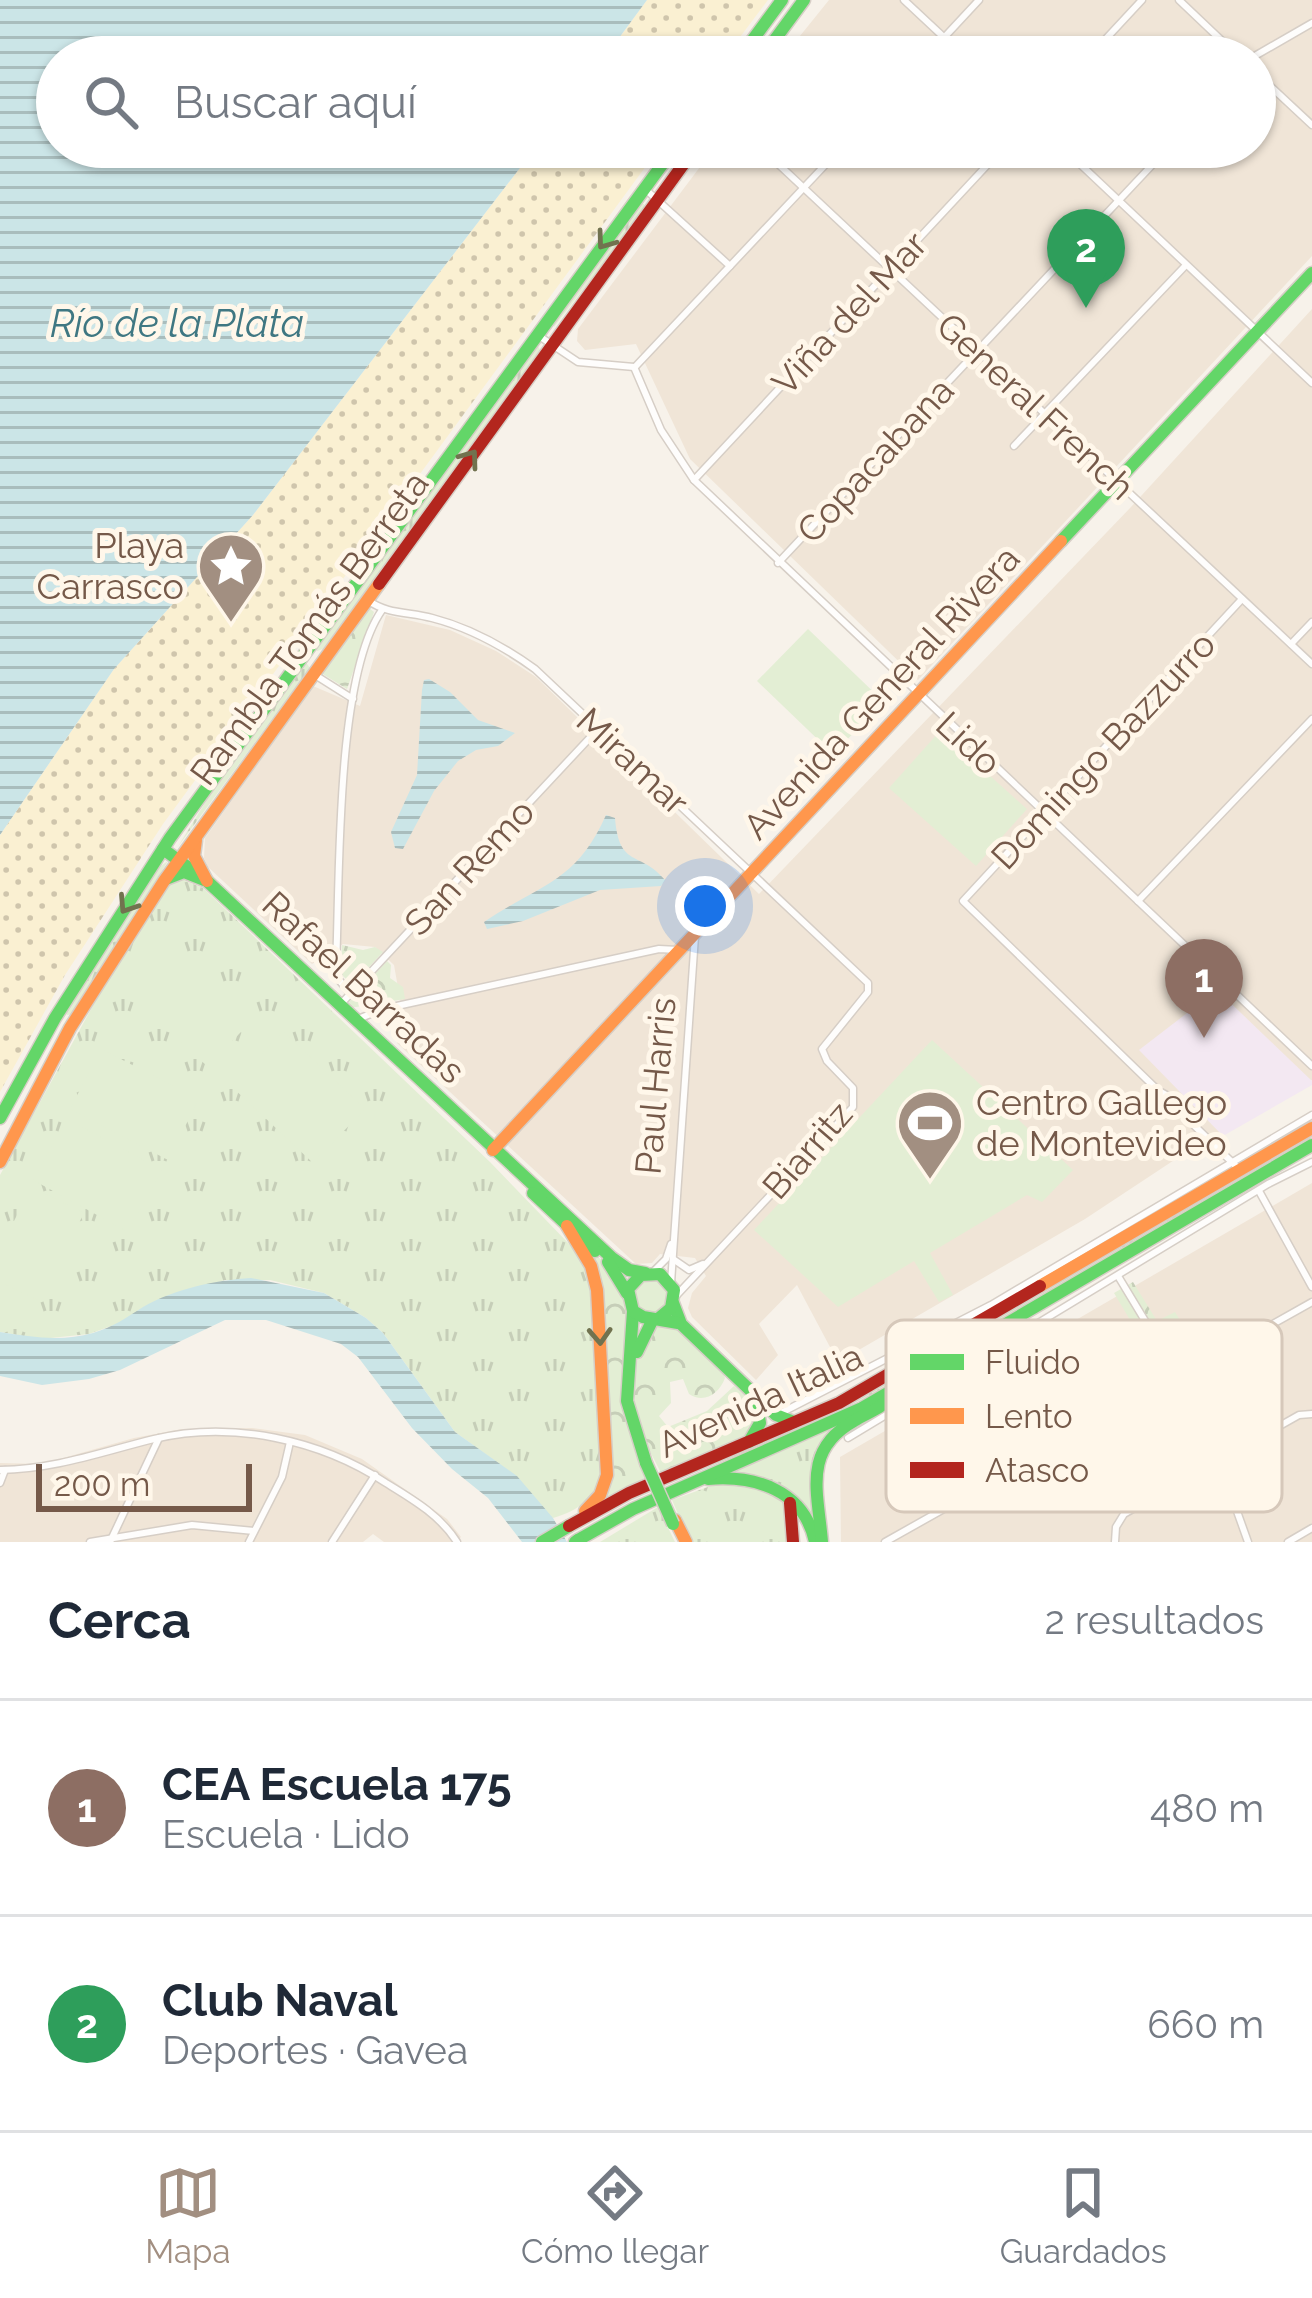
<!DOCTYPE html>
<html lang="es">
<head>
<meta charset="utf-8">
<style>
  body { margin:0; font-family:Raleway,sans-serif; background:#f6f6f7; color:#1f2937 }
  .scale { position:absolute; left:36px; bottom:30px; width:216px; box-sizing:border-box; padding-left:12px; border:6px solid #755949; border-top:0; font-size:33px; line-height:42px; white-space:nowrap; color:#755949; -webkit-text-stroke:9px #fff7ea; paint-order:stroke }
  .you { position:absolute; left:705px; top:906px; width:42px; height:42px; margin:-30px; border:9px solid #fff; border-radius:50%; background:#1a73e8; box-shadow:0 0 0 18px #1a73e833 }
  .badge { display:grid; place-items:center; width:78px; height:78px; border-radius:50%; background:#a28f81; color:#fff; font-size:39px; font-weight:700 }
  .pin { position:absolute; translate:-50% -99px; filter:drop-shadow(0 3px 6px #0008) }
  .pin::after { content:''; position:absolute; top:63px; width:42px; height:36px; background:inherit; clip-path:polygon(0 0,100% 0,50% 100%) }
  .list { margin:0; padding:0; list-style:none }
  h2 { display:flex; justify-content:space-between; align-items:center; height:156px; margin:0; padding:0 48px; font-size:51px }
  h2 small { font-size:39px; font-weight:400; color:#747a83 }
  .list li { display:grid; grid-template-columns:78px 1fr auto; gap:36px; align-items:center; box-sizing:border-box; height:216px; padding:0 48px; border-top:3px solid #e0e1e3 }
  .list b { display:block; font-size:45px; white-space:nowrap }
  .list p { margin:0; font-size:39px; white-space:nowrap; color:#747a83 }
  .list em { font-size:39px; font-style:normal; color:#747a83 }
  .icon { flex:none; width:66px; height:66px; fill:none; stroke:currentColor; stroke-width:2; stroke-linecap:round; stroke-linejoin:round }
  .map { position:relative; flex:none; width:1312px; height:1542px; overflow:hidden }
  .search { position:absolute; background:#fff; box-shadow:0 3px 9px #0004; left:36px; right:36px; top:36px; height:132px; display:flex; align-items:center; gap:30px; box-sizing:border-box; padding:0 42px; border-radius:66px; color:#747a83; font-size:45px }
  .sheet { height:588px; background:#fff }
  nav { display:flex; justify-content:space-around; align-items:center; box-sizing:border-box; height:168px; border-top:3px solid #e0e1e3; background:#fff; font-size:33px; color:#747a83 }
  nav a { display:grid; justify-items:center; gap:6px }
  nav .on { color:#a28f81 }
  .map>svg:first-child { display:block }
  .residential { fill:#f0e5d7 }
  .education { fill:#f3e8f2 }
  .grass { fill:url(#grass-tufts) }
  .forest { fill:url(#forest-crowns) }
  .sand { fill:url(#sand-dots) }
  .pitch { fill:#e3eed4 }
  .water { fill:url(#water-rules) }
  .lines { fill:none; stroke-linecap:round; stroke-linejoin:round }
  .street-casing { stroke:#d6cec6; stroke-width:9 }
  .fast-casing { stroke:#d6cec6; stroke-width:15 }
  .slow-casing { stroke:#d6cec6; stroke-width:15 }
  .jam-casing { stroke:#d6cec6; stroke-width:15 }
  .street { stroke:#fefdfc; stroke-width:6 }
  .fast { stroke:#63d668; stroke-width:12 }
  .slow { stroke:#ff974d; stroke-width:12 }
  .jam { stroke:#b3261e; stroke-width:12 }
  .fast-bridge-casing { stroke:#d6cec6; stroke-width:15; stroke-linecap:butt }
  .fast-bridge { stroke:#63d668; stroke-width:12 }
  .oneway { stroke:#71724f }
  .labels { text-anchor:middle; dominant-baseline:central; stroke-width:10; stroke-linejoin:round; paint-order:stroke }
  .street-label { font-size:36px; fill:#755949; stroke:#fff7ea }
  .poi-label { font-size:36px; fill:#755949; stroke:#fff7ea; text-anchor:end }
  .water-label { font-size:39px; font-style:italic; fill:#3f7782; stroke:#fff7ea }
  .key { fill:#fff7ea; stroke:#d6c8ba; stroke-width:3 }
  .key-label { font-size:33px; fill:#755949 }
</style>
</head>
<body>
<div class="map">
<svg width="1312" height="1542" viewBox="0 0 1312 1542">
  <defs>
    <pattern id="grass-tufts" width="24" height="20" patternUnits="userSpaceOnUse" patternTransform="scale(3)"><rect width="24" height="20" fill="#e3eed4"/><path d="M3 7l-1-3M5 7V3M7 7l1-3M15 17l-1-3M17 17v-4M19 17l1-3" fill="none" stroke="#c6ceb8"/></pattern>
    <pattern id="forest-crowns" width="20" height="18" patternUnits="userSpaceOnUse" patternTransform="scale(3)"><rect width="20" height="18" fill="#e3eed4"/><path d="M2 6a3 3 0 1 1 6 0M12 15a3 3 0 1 1 6 0" fill="none" stroke="#c6ceb8"/></pattern>
    <pattern id="sand-dots" width="8" height="8" patternUnits="userSpaceOnUse" patternTransform="scale(3)"><rect width="8" height="8" fill="#faf0d2"/><path d="M2 2h.1M6 6h.1" fill="none" stroke="#cfc5ac" stroke-width="1.8" stroke-linecap="round"/></pattern>
    <pattern id="water-rules" width="6" height="5" patternUnits="userSpaceOnUse" patternTransform="scale(3)"><rect width="6" height="5" fill="#cbe5e7"/><path d="M0 2.5h6" fill="none" stroke="#a9bdbd"/></pattern>
  </defs>
  <rect width="100%" height="100%" fill="#f7f2ea"/>
  <!-- residential -->
  <g class="residential">
    <path d="M829,0H1312V256L918,680L690,459L636,344L585,350L577,341L578,329L715,147H1255V57H783Z"/>
    <path d="M1312,309V1080L1197,1145L1085,1219L838,1362L797,1285L759,1324L778,1355L756,1380L692,1317L688,1308L692,1293L706,1276L695,1258L660,1254L652,1263L636,1264L397,1043L403,1016L394,965L375,947L343,944L312,964L208,867L204,858L205,838L313,686L360,706L386,615L450,630L496,651L536,677L759,894L1131,507Z"/>
    <path d="M1312,1183V1542H841L840,1457Z"/>
    <path d="M252,1428L305,1435L362,1459L447,1519L461,1537L455,1542H384L373,1534L363,1542H0V1463L42,1464L134,1438L182,1429Z"/>
  </g>
  <!-- education -->
  <path class="education" d="M1217,990L1312,1081V1085L1223,1136L1139,1050Z"/>
  <!-- grass -->
  <g class="grass">
    <path d="M638,204H644L645,209L554,327L551,322Z"/>
    <path d="M533,347L538,346L541,352L323,649L317,651L315,646Z"/>
    <path d="M305,661L310,668L177,848L226,769Z"/>
    <path d="M168,861L74,1014L67,1015L66,1011L153,871Z"/>
    <path d="M181,879L203,888L490,1162L573,1248L587,1272L591,1290L601,1467C598,1497 580,1510 553,1518L548,1515L516,1476L455,1432L383,1333L366,1318L324,1293L270,1280H225L144,1307L128,1320L89,1334L41,1339L0,1332V1175L118,960L165,887Z"/>
    <path d="M342,945L363,950L375,947L383,952L357,980L349,982L341,974Z"/>
    <path d="M1312,1132V1140L871,1395L787,1435L666,1484L838,1407Z"/>
    <circle cx="651" cy="1295" r="18"/>
    <path d="M858,1416L822,1442L820,1542L769,1479L733,1471Z"/>
    <path d="M727,1480C778,1485 786,1491 791,1542H690L672,1500Z"/>
    <path d="M658,1507L675,1542H600Z"/>
  </g>
  <!-- forest -->
  <g class="forest">
    <path d="M369,608L374,612L347,689L321,673Z"/>
    <path d="M387,961L391,965L390,978L403,987L405,999L350,1008L349,1002Z"/>
    <path d="M586,1247L608,1265L622,1286L632,1326L623,1378L638,1457L646,1477L598,1505L606,1489L601,1290Z"/>
    <path d="M1133,1282L1157,1321L1175,1312L1199,1351L1142,1383L1121,1347L1139,1335L1114,1293Z"/>
    <path d="M658,1323L678,1329L722,1371L725,1378C719,1394 704,1404 689,1394L683,1379L670,1382L671,1403L659,1416L668,1427L707,1411L734,1386L754,1402L758,1419L745,1438L661,1473C654,1458 646,1446 640,1430C630,1400 631,1344 658,1323Z"/>
  </g>
  <!-- sand -->
  <g class="sand">
    <path d="M647,0H768L725,57H605Z"/>
    <path d="M536,147H660L163,824L65,975L0,1092V835L114,669L253,515Z"/>
  </g>
  <!-- pitch -->
  <g class="pitch">
    <path d="M808,629L884,702L833,754L757,681Z"/>
    <path d="M940,731L1027,809L976,866L889,788Z"/>
    <path d="M174,944L254,1018L208,1067L128,993Z"/>
    <path d="M283,1031L365,1109L313,1163L231,1086Z"/>
    <path d="M932,1040L1073,1170L1042,1202L1027,1195L930,1253L953,1295L939,1302L914,1261L838,1307L754,1230Z"/>
    <path d="M101,1049L199,1099L168,1160L70,1109Z"/>
    <path d="M67,1119L162,1170L128,1232L33,1180Z"/>
    <path d="M31,1187L84,1213L40,1301L0,1282V1249Z"/>
  </g>
  <!-- water -->
  <g class="water">
    <path d="M0,0H647L605,57H57V147H536L253,515L114,669L0,835Z"/>
    <path d="M429,679L450,692L478,720L515,733L498,746L476,750L458,761L434,791L403,849L395,848L391,832L417,775L422,690L424,680Z"/>
    <path d="M606,815L615,818C619,869 640,850 665,880L661,886L600,890L523,921L487,929L484,922C540,884 576,883 606,815Z"/>
    <path d="M251,1278L324,1293L366,1318L383,1333L455,1432L517,1476L553,1518L567,1542H522L488,1498L452,1469L412,1428L358,1357L341,1344L266,1320H225L120,1370L89,1379L42,1385L0,1376V1332C31,1337 62,1342 93,1333C113,1327 126,1318 143,1307C174,1289 216,1280 251,1278Z"/>
  </g>
  <g class="lines">
    <!-- street casing -->
    <g class="street-casing">
      <g id="street">
        <path d="M904,0L965,57"/>
        <path d="M1179,0L1239,57"/>
        <path d="M926,57L979,0"/>
        <path d="M1089,57L1142,0"/>
        <path d="M1253,57L1312,23"/>
        <path d="M1255,72L1312,125"/>
        <path d="M760,147L1312,664"/>
        <path d="M1062,147L1312,383"/>
        <path d="M644,188L730,266"/>
        <path d="M539,336L578,362L634,367"/>
        <path d="M634,367L661,430L694,480L1312,1066"/>
        <path d="M635,367L842,147"/>
        <path d="M1014,446L1186,265"/>
        <path d="M694,480L1004,147"/>
        <path d="M778,563L1169,147"/>
        <path d="M369,601C387,614 410,612 432,618C471,628 503,646 535,669L868,983V992L822,1049L827,1061L853,1088V1107L675,1297"/>
        <path d="M1291,644L1312,622"/>
        <path d="M315,675L353,699"/>
        <path d="M1138,901L1312,719"/>
        <path d="M351,994L339,980L336,966C340,881 335,677 382,610"/>
        <path d="M339,1006L599,728"/>
        <path d="M358,1019L383,1009L659,949L678,950"/>
        <path d="M1161,1092L1179,1102L1189,1117"/>
        <path d="M1240,1170L963,901L1242,599"/>
        <path d="M1259,1191L1312,1287"/>
        <path d="M673,1259L689,1270L703,1264"/>
        <path d="M653,1272L666,1259L671,1244"/>
        <path d="M1118,1276L1147,1324L1170,1381V1395L1203,1456"/>
        <path d="M671,1283L695,936"/>
        <path d="M958,1371L1010,1471"/>
        <path d="M1170,1381L1180,1387L1215,1446"/>
        <path d="M777,1415L991,1305L1312,1115"/>
        <path d="M848,1438L1268,1184L1312,1162"/>
        <circle cx="1216" cy="1462" r="15"/>
        <path d="M1230,1454L1299,1415L1312,1414"/>
        <path d="M0,1470C56,1469 101,1452 154,1439C232,1420 321,1440 386,1483C412,1499 440,1515 457,1542"/>
        <path d="M1224,1475L1248,1542"/>
        <path d="M0,1483L5,1470"/>
        <path d="M90,1542L192,1525L254,1531"/>
        <path d="M110,1542L159,1438"/>
        <path d="M249,1542L282,1477L290,1442"/>
        <path d="M332,1542L375,1475"/>
        <path d="M885,1542L1312,1302"/>
        <path d="M1115,1542L1116,1527L1124,1514L1203,1469"/>
        <path d="M1288,1542L1312,1528"/>
      </g>
    </g>
    <!-- fast casing -->
    <g class="fast-casing">
      <g id="fast">
        <path d="M740,57L782,0"/>
        <path d="M762,57L804,0"/>
        <path d="M1061,541L1312,273"/>
        <path d="M163,849L207,881L612,1258L629,1270L645,1273"/>
        <path d="M166,879L184,872L204,880"/>
        <path d="M0,1118L55,1018L170,838L675,147"/>
        <path d="M533,1193L595,1251"/>
        <path d="M608,1262L627,1293"/>
        <path d="M673,1303L681,1324L776,1415L794,1422"/>
        <path d="M633,1311L627,1401L646,1463"/>
        <path d="M659,1318L671,1308L674,1290L660,1274L641,1275L628,1289L633,1311L643,1317L678,1323"/>
        <path d="M637,1352L653,1319"/>
        <path d="M749,1442L760,1423L756,1398"/>
        <path d="M708,1479C755,1475 804,1490 815,1542"/>
        <path d="M578,1540L633,1509L862,1408L1312,1145"/>
        <path d="M542,1542L569,1526"/>
        <path d="M575,1542L578,1540"/>
        <path d="M822,1542C818,1492 802,1450 854,1421C868,1412 885,1408 893,1393"/>
      </g>
    </g>
    <!-- slow casing -->
    <g class="slow-casing">
      <g id="slow">
        <path d="M196,840L194,856L207,881"/>
        <path d="M493,1150L1061,541"/>
        <path d="M0,1162L70,1028L164,881L379,584"/>
        <path d="M567,1226L591,1266L597,1290L607,1475L600,1495L585,1511"/>
        <path d="M1040,1286L1312,1128"/>
        <path d="M675,1520L686,1542"/>
      </g>
    </g>
    <!-- jam casing -->
    <g class="jam-casing">
      <g id="jam">
        <path d="M379,584L696,147"/>
        <path d="M790,1503L793,1542"/>
        <path d="M569,1526L629,1493L839,1403L1040,1286"/>
      </g>
    </g>
    <!-- street -->
    <use href="#street" class="street"/>
    <!-- fast -->
    <use href="#fast" class="fast"/>
    <!-- slow -->
    <use href="#slow" class="slow"/>
    <!-- jam -->
    <use href="#jam" class="jam"/>
    <!-- fast-bridge casing -->
    <g class="fast-bridge-casing">
      <path id="fast-bridge" d="M646,1463L673,1524"/>
    </g>
    <!-- fast-bridge -->
    <use href="#fast-bridge" class="fast-bridge"/>
  </g>
  <!-- one-way arrows -->
  <defs><path id="oneway-chevron" d="M-2-3.5L2.5 0L-2 3.5" fill="none" stroke-width="1.6" stroke-linecap="round" stroke-linejoin="round" transform="scale(3)"/></defs>
  <g class="oneway">
    <use href="#oneway-chevron" transform="translate(605 241) rotate(126)"/>
    <use href="#oneway-chevron" transform="translate(470 458) rotate(-54)"/>
    <use href="#oneway-chevron" transform="translate(127 905) rotate(123)"/>
    <use href="#oneway-chevron" transform="translate(600 1336) rotate(87)"/>
  </g>
  <!-- icons -->
  <defs>
    <g id="sight-pin" transform="scale(3.45)"><path d="M0 17L-7.5 6A9.5 9.5 0 1 1 7.5 6Z" fill="#a28f81" stroke="#fff7ea"/><path d="M0-6L1.8-2.2L6-1.7L2.9 1.2L3.7 5.4L0 3.3L-3.7 5.4L-2.9 1.2L-6-1.7L-1.8-2.2Z" fill="#fff"/></g>
    <g id="stadium-pin" transform="scale(3.45)"><path d="M0 17L-7.5 6A9.5 9.5 0 1 1 7.5 6Z" fill="#a28f81" stroke="#fff7ea"/><path d="M0-5a6.5 5 0 1 0 0 10a6.5 5 0 1 0 0-10ZM-3.5-1.8h7v3.6h-7Z" fill="#fff"/></g>
  </defs>
  <g fill-rule="evenodd">
    <use href="#sight-pin" x="231" y="566"/>
    <use href="#stadium-pin" x="930" y="1123"/>
  </g>
  <g class="labels">
    <!-- street labels -->
    <g class="street-label">
      <text transform="translate(849 313) rotate(-47)">Viña del Mar</text>
      <text transform="translate(1036 406) rotate(43)">General French</text>
      <text transform="translate(875 460) rotate(-47)">Copacabana</text>
      <text transform="translate(309 628) rotate(-54)">Rambla Tomás Berreta</text>
      <text transform="translate(881 692) rotate(-47)">Avenida General Rivera</text>
      <text transform="translate(969 743) rotate(43)">Lido</text>
      <text transform="translate(1103 750) rotate(-47)">Domingo Bazzurro</text>
      <text transform="translate(633 761) rotate(43)">Miramar</text>
      <text transform="translate(469 867) rotate(-47)">San Remo</text>
      <text transform="translate(364 987) rotate(43)">Rafael Barradas</text>
      <text transform="translate(655 1086) rotate(-85)">Paul Harris</text>
      <text transform="translate(807 1150) rotate(-49)">Biarritz</text>
      <text transform="translate(760 1400) rotate(-25)">Avenida Italia</text>
    </g>
    <!-- poi labels -->
    <g class="poi-label">
      <text x="184" y="545">Playa<tspan x="184" dy="41">Carrasco</tspan></text>
      <text x="976" y="1102" text-anchor="start">Centro Gallego<tspan x="976" dy="41">de Montevideo</tspan></text>
    </g>
    <!-- water labels -->
    <g class="water-label">
      <text x="177" y="323">Río de la Plata</text>
    </g>
  </g>
  <!-- legend -->
  <rect x="886" y="1320" width="396" height="192" rx="18" class="key"/>
  <rect x="910" y="1354" width="54" height="16" fill="#63d668"/>
  <rect x="910" y="1408" width="54" height="16" fill="#ff974d"/>
  <rect x="910" y="1462" width="54" height="16" fill="#b3261e"/>
  <g class="key-label">
    <text x="985" y="1374">Fluido</text>
    <text x="985" y="1428">Lento</text>
    <text x="985" y="1482">Atasco</text>
  </g>
</svg>
<div class="scale">200 m</div>
<div class="you"></div>
<div class="pin badge" style="left:1204px;top:1038px;background:#8d6e63">1</div>
<div class="pin badge" style="left:1086px;top:308px;background:#2e9e5b">2</div>
<div class="search"><svg class="icon" aria-label="search" viewBox="0 0 24 24"><circle cx="10" cy="10" r="6"/><path d="M15 15l6 6"/></svg>Buscar aquí</div>
</div>
<section class="sheet">
<h2>Cerca<small>2 resultados</small></h2>
<ul class="list">
<li><span class="badge" style="background:#8d6e63">1</span><div><b>CEA Escuela 175</b><p>Escuela · Lido</p></div><em>480 m</em></li>
<li><span class="badge" style="background:#2e9e5b">2</span><div><b>Club Naval</b><p>Deportes · Gavea</p></div><em>660 m</em></li>
</ul>
</section>
<nav>
<a class="on"><svg class="icon" aria-label="map" viewBox="0 0 24 24"><path d="M3 6l6-2 6 2 6-2v14l-6 2-6-2-6 2zM9 4v14M15 6v14"/></svg>Mapa</a>
<a><svg class="icon" aria-label="directions" viewBox="0 0 24 24"><path d="M12 3l9 9-9 9-9-9zM9 14v-3h6M13 9l2 2-2 2"/></svg>Cómo llegar</a>
<a><svg class="icon" aria-label="saved" viewBox="0 0 24 24"><path d="M7 4h10v16l-5-4-5 4z"/></svg>Guardados</a>
</nav>
</body>
</html>
